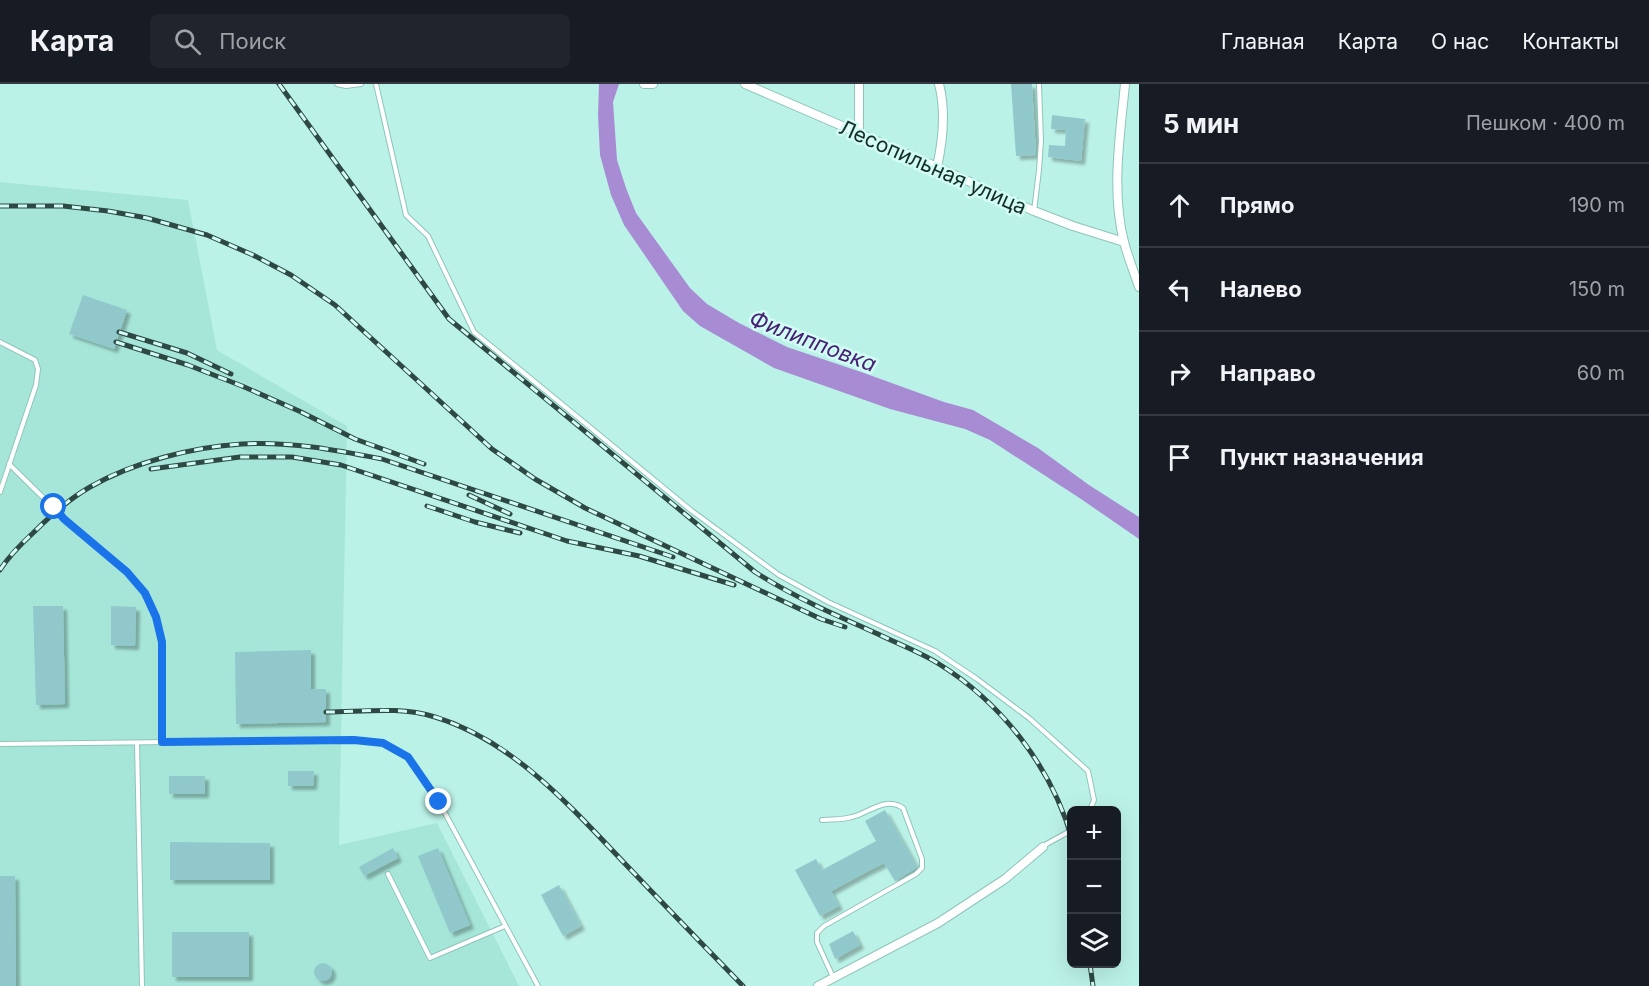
<!DOCTYPE html>
<html lang="ru">
<head>
<meta charset="utf-8">
<style>
  body { margin:0; font-family:Inter,sans-serif; background:#20242c; color:#f1f3f6 }
  .controls { position:absolute; right:18px; bottom:18px; display:grid; overflow:hidden; border-radius:9px; box-shadow:0 6px 24px #0002 }
  .controls button { width:54px; height:54px; display:grid; place-items:center; padding:0; border:0; border-bottom:2px solid #363941; background:#171b24; color:#f1f3f6; font:30px sans-serif }
  .stop { position:absolute; width:18px; height:18px; margin:-14px; border:4px solid #1a73e8; border-radius:50%; background:#fff }
  .stop.end { background:#1a73e8; border-color:#fff; box-shadow:0 2px 6px #0008 }
  .list { margin:0; padding:0; list-style:none }
  h2 { display:flex; justify-content:space-between; align-items:center; height:78px; margin:0; padding:0 24px; font-size:26px }
  h2 small { font-size:20px; font-weight:400; color:#9ea1a6 }
  .list li { display:grid; grid-template-columns:39px 1fr auto; gap:18px; align-items:center; box-sizing:border-box; height:84px; padding:0 24px; border-top:2px solid #363941 }
  .list b { display:block; font-size:22px; white-space:nowrap }
  .list em { font-size:20px; font-style:normal; color:#9ea1a6 }
  .icon { flex:none; width:33px; height:33px; fill:none; stroke:currentColor; stroke-width:2; stroke-linecap:round; stroke-linejoin:round }
  .map { position:relative; flex:none; width:1139px; height:902px; overflow:hidden }
  header { display:flex; align-items:center; gap:36px; box-sizing:border-box; height:84px; padding:0 30px; background:#171b24; border-bottom:2px solid #363941 }
  header strong { font-size:28px }
  nav { display:flex; gap:33px; margin-inline-start:auto; font-size:21px }
  .search { width:420px; height:54px; background:#20242c; display:flex; align-items:center; gap:15px; box-sizing:border-box; padding:0 21px; border-radius:9px; color:#9ea1a6; font-size:22px }
  main { display:flex }
  aside { flex:1; background:#171b24 }
  .map>svg:first-child { display:block }
  .built { fill:#a6e6d9 }
  .water { fill:#a78cd4 }
  .building { fill:#90c8cc; filter:url(#shadow) }
  .lines { fill:none; stroke-linecap:round; stroke-linejoin:round }
  .lane-casing { stroke:#8ec4ba; stroke-width:6 }
  .street-casing { stroke:#8ec4ba; stroke-width:10 }
  .lane { stroke:#fff; stroke-width:4 }
  .street { stroke:#fff; stroke-width:8 }
  .rail-casing { stroke:#2e4944; stroke-width:5 }
  .rail { stroke:#d1fdf4; stroke-width:3; stroke-dasharray:9; stroke-linecap:butt }
  .route { stroke:#1a73e8; stroke-width:8 }
  .labels { text-anchor:middle; dominant-baseline:central; stroke-width:5; stroke-linejoin:round; paint-order:stroke }
  .street-label { font-size:21px; fill:#162c28; stroke:#d1fdf4 }
  .water-label { font-size:22px; font-style:italic; fill:#482075; stroke:#d1fdf4 }
</style>
</head>
<body>
<header>
<strong>Карта</strong>
<div class="search"><svg class="icon" aria-label="search" viewBox="0 0 24 24"><circle cx="10" cy="10" r="6"/><path d="M15 15l6 6"/></svg>Поиск</div>
<nav><a>Главная</a><a>Карта</a><a>О нас</a><a>Контакты</a></nav>
</header>
<main>
<div class="map">
<svg width="1139" height="902" viewBox="0 0 1139 902">
  <defs>
    <filter id="shadow"><feDropShadow dx="4" dy="4" stdDeviation="1.5" flood-color="#0004"/></filter>
  </defs>
  <rect width="100%" height="100%" fill="#bbf2e7"/>
  <!-- built -->
  <path class="built" d="M0,98L188,116L217,266L347,342L339,761L437,739L519,902H0Z"/>
  <!-- water -->
  <path class="water" d="M599,0H619L613,18L617,76L626,104L636,129L690,204L707,220L739,239L787,263L864,289L944,318L973,326L1038,364L1089,401L1139,433V455L1081,415L990,356L965,345L890,325L774,284L700,242L683,227L624,141L611,111L600,71L598,31Z"/>
  <!-- building -->
  <g class="building">
    <path d="M1011,0H1032L1036,71L1016,72Z"/>
    <path d="M1052,31L1085,35L1081,77L1048,73L1049,61L1065,62L1066,46L1051,45Z"/>
    <path d="M83,211L127,226L114,265L69,250Z"/>
    <path d="M33,522H63L65,620L36,621Z"/>
    <path d="M111,522L136,523L135,562L111,561Z"/>
    <path d="M311,566V605H326V638L236,640L235,568Z"/>
    <path d="M288,687H314L313,702H288Z"/>
    <rect x="169" y="692" width="36" height="18"/>
    <path d="M885,726L917,783L895,797L884,779L868,787L831,807L839,822L820,832L795,786L816,775L822,786L876,757L865,737Z"/>
    <path d="M170,758L270,759V796H170Z"/>
    <path d="M393,764L398,774L364,792L359,783Z"/>
    <path d="M438,764L470,841L450,849L418,772Z"/>
    <path d="M0,792H15L16,902H0Z"/>
    <path d="M559,801L581,842L563,852L541,811Z"/>
    <path d="M853,847L860,861L835,875L829,860Z"/>
    <rect x="172" y="848" width="77" height="45"/>
    <circle cx="323" cy="888" r="9"/>
  </g>
  <g class="lines">
    <!-- lane casing -->
    <g class="lane-casing">
      <g id="lane">
        <path d="M337,0L346,2L361,0"/>
        <path d="M376,0L406,131L428,152L474,248L692,427L779,491L828,518L935,567L977,595L1029,634L1088,687L1094,716L1090,726"/>
        <path d="M1034,127L1039,86L1041,57L1039,0"/>
        <path d="M0,258L35,276L38,285L36,301L0,408"/>
        <path d="M9,380L64,434L127,488L145,509L156,533L162,558V658"/>
        <path d="M137,659L142,902"/>
        <path d="M0,660L354,656L383,659L408,673L439,718L538,902"/>
        <path d="M822,736C832,735 843,736 852,733C869,729 885,712 903,724L922,775V784L916,790L824,842L817,849V858L833,893"/>
        <path d="M1043,762L1072,746"/>
        <path d="M388,790L430,874L505,842"/>
      </g>
    </g>
    <!-- street casing -->
    <g class="street-casing">
      <g id="street">
        <path d="M644,0H653"/>
        <path d="M745,0L937,83L1034,127L1073,142L1124,158"/>
        <path d="M1125,0C1120,52 1111,107 1124,158C1128,173 1134,188 1139,203"/>
        <path d="M859,49V0"/>
        <path d="M937,83C943,56 946,27 939,0"/>
        <path d="M818,902L938,839L1005,795L1043,763"/>
      </g>
    </g>
    <!-- lane -->
    <use href="#lane" class="lane"/>
    <!-- street -->
    <use href="#street" class="street"/>
    <!-- rail casing -->
    <g class="rail-casing">
      <g id="rail">
        <path d="M279,0L449,235L755,488C794,513 835,531 878,550C898,560 920,568 939,580C1002,619 1052,684 1072,755"/>
        <path d="M0,122H63L108,127L147,134L207,151L253,171L291,191L335,221L492,365L535,395L585,424L821,535L845,543"/>
        <path d="M119,248L187,269L231,290"/>
        <path d="M116,258L188,281L242,302L299,327L355,355L424,380"/>
        <path d="M151,385L240,373H292L341,381L567,457L639,472L734,501"/>
        <path d="M469,411L510,430"/>
        <path d="M427,422L475,438L520,449"/>
        <path d="M0,486C9,472 21,460 33,449C50,432 69,415 90,403C134,378 192,363 242,360C289,357 336,366 382,375L673,473"/>
        <path d="M326,628C361,628 400,622 435,633C517,658 575,728 633,788C669,826 706,864 743,902"/>
        <path d="M1090,880L1093,902"/>
      </g>
    </g>
    <!-- rail -->
    <use href="#rail" class="rail"/>
  </g>
  <g class="lines">
    <!-- route -->
    <path class="route" d="M54,423L64,435L127,488L145,509L156,533L162,558V658L354,656L383,659L408,673L439,718"/>
  </g>
  <g class="labels">
    <!-- street labels -->
    <g class="street-label">
      <text transform="translate(933 83) rotate(24)">Лесопильная улица</text>
    </g>
    <!-- water labels -->
    <g class="water-label">
      <text transform="translate(813 257) rotate(21)">Филипповка</text>
    </g>
  </g>
</svg>
<div class="controls">
<button>+</button>
<button>−</button>
<button><svg class="icon" aria-label="layers" viewBox="0 0 24 24"><path d="M12 4l9 5-9 5-9-5zM3 14l9 5 9-5"/></svg></button>
</div>
<div class="stop" style="left:54px;top:423px"></div>
<div class="stop end" style="left:439px;top:718px"></div>
</div>
<aside>
<h2>5 мин<small>Пешком · 400 m</small></h2>
<ul class="list">
<li><svg class="icon" aria-label="ahead" viewBox="0 0 24 24"><path d="M12 20V5M6 11l6-6 6 6"/></svg><div><b>Прямо</b></div><em>190 m</em></li>
<li><svg class="icon" aria-label="left" viewBox="0 0 24 24"><path d="M17 20v-9H6M10 6l-5 5 5 5"/></svg><div><b>Налево</b></div><em>150 m</em></li>
<li><svg class="icon" aria-label="right" viewBox="0 0 24 24"><path d="M7 20v-9h11M14 6l5 5-5 5"/></svg><div><b>Направо</b></div><em>60 m</em></li>
<li><svg class="icon" aria-label="arrive" viewBox="0 0 24 24"><path d="M6 21V4h12l-3 4 3 4H6"/></svg><div><b>Пункт назначения</b></div></li>
</ul>
</aside>
</main>
</body>
</html>
